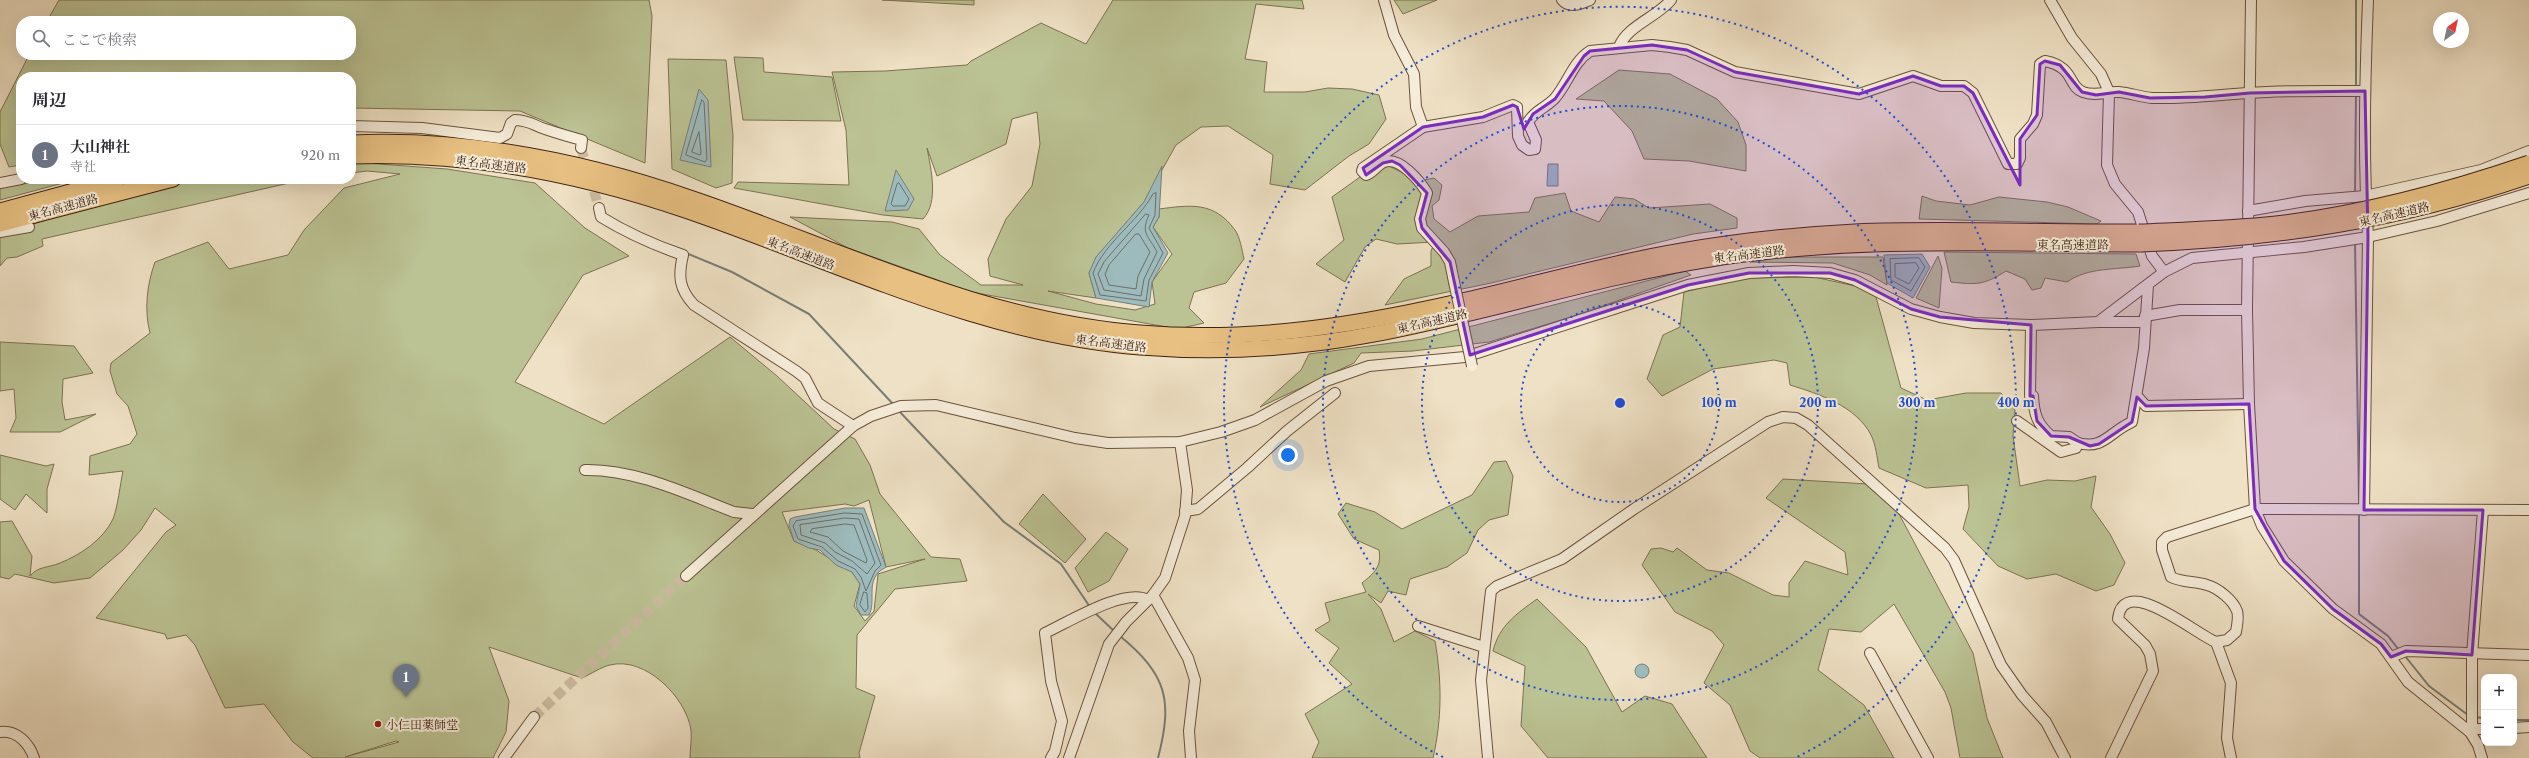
<!DOCTYPE html>
<html lang="ja">
<head>
<meta charset="utf-8">
<style>
  body { margin:0; font-family:"Libre Caslon Text","Noto Serif JP",serif; background:#f7f7f7; color:#2b2b33 }
  .controls { position:absolute; right:12px; bottom:12px; display:grid; overflow:hidden; border-radius:8px; box-shadow:0 4px 16px #0002 }
  .controls button { width:36px; height:36px; display:grid; place-items:center; padding:0; border:0; border-bottom:1px solid #e1e1e2; background:#fff; color:#2b2b33; font:20px sans-serif }
  .compass { position:absolute; left:2433px; top:12px; width:36px; height:36px; border-radius:50%; background:#fff; box-shadow:0 4px 16px #0002; rotate:33deg }
  .you { position:absolute; left:1288px; top:455px; width:14px; height:14px; margin:-10px; border:3px solid #fff; border-radius:50%; background:#1a73e8; box-shadow:0 0 0 6px #1a73e833 }
  .badge { display:grid; place-items:center; width:26px; height:26px; border-radius:50%; background:#ea580c; color:#fff; font-size:13px; font-weight:700 }
  .pin { position:absolute; translate:-50% -33px; filter:drop-shadow(0 1px 2px #0008) }
  .pin::after { content:''; position:absolute; top:21px; width:14px; height:12px; background:inherit; clip-path:polygon(0 0,100% 0,50% 100%) }
  .list { margin:0; padding:0; list-style:none }
  h2 { display:flex; justify-content:space-between; align-items:center; height:52px; margin:0; padding:0 16px; font-size:17px }
  h2 small { font-size:13px; font-weight:400; color:#7c7c81 }
  .list li { display:grid; grid-template-columns:26px 1fr auto; gap:12px; align-items:center; box-sizing:border-box; height:60px; padding:0 16px; border-top:1px solid #e1e1e2 }
  .list b { display:block; font-size:15px; white-space:nowrap }
  .list p { margin:0; font-size:13px; white-space:nowrap; color:#7c7c81 }
  .list em { font-size:13px; font-style:normal; color:#7c7c81 }
  .icon { flex:none; width:22px; height:22px; fill:none; stroke:currentColor; stroke-width:2; stroke-linecap:round; stroke-linejoin:round }
  .map { position:relative; flex:none; width:2529px; height:758px; overflow:hidden }
  .search { position:absolute; background:#fff; box-shadow:0 4px 16px #0002; left:16px; top:16px; width:340px; height:44px; display:flex; align-items:center; gap:10px; box-sizing:border-box; padding:0 14px; border-radius:16px; color:#7c7c81; font-size:15px }
  .panel { position:absolute; background:#fff; box-shadow:0 4px 16px #0002; left:16px; top:72px; width:340px; height:112px; border-radius:16px }
  .map>svg:first-child { display:block }
  .green { fill:#bbc293; stroke:#7e7251; fill-rule:evenodd }
  .water { fill:#9dbbbd; stroke:#787e77 }
  .lines { fill:none; stroke-linecap:round; stroke-linejoin:round }
  .shore { stroke:#6f6e66; stroke-width:1 }
  .stream { stroke:#787e77; stroke-width:2 }
  .minor-tunnel { stroke:#ccbba1; stroke-width:10; stroke-dasharray:10 5; stroke-linecap:butt }
  .minor-casing { stroke:#6c523c; stroke-width:12 }
  .highway-casing { stroke:#41220f; stroke-width:17 }
  .minor { stroke:#f5ecd9; stroke-width:10 }
  .highway { stroke:#e8c082; stroke-width:15 }
  .minor-bridge-casing { stroke:#6c523c; stroke-width:12; stroke-linecap:butt }
  .highway-bridge-casing { stroke:#41220f; stroke-width:17; stroke-linecap:butt }
  .minor-bridge { stroke:#f5ecd9; stroke-width:10 }
  .highway-bridge { stroke:#e8c082; stroke-width:15 }
  .marked { fill:#7b2cbf; fill-opacity:0.2; stroke:#7b2cbf; stroke-width:3; stroke-linejoin:round }
  .ring { fill:none; stroke:#1d4ed8; stroke-width:2; stroke-dasharray:2 4 }
  .poi-dot { fill:#8f2418; stroke:#f5ecd9; stroke-width:1.5 }
  .labels { text-anchor:middle; dominant-baseline:central; stroke-width:4; stroke-linejoin:round; paint-order:stroke }
  .street-label { font-size:12px; fill:#41220f; stroke:#f5ecd9 }
  .poi-label { font-size:12px; fill:#41220f; stroke:#f5ecd9; text-anchor:start }
  .centre { fill:#1d4ed8; stroke:#f5ecd9; stroke-width:2 }
  .ring-label { font-size:12px; text-anchor:middle; font-weight:bold; fill:#1d4ed8; stroke:#f5ecd9; stroke-width:4; stroke-linejoin:round; paint-order:stroke }
</style>
</head>
<body>
<div class="map">
<svg width="2529" height="758" viewBox="0 0 2529 758">
  <rect width="100%" height="100%" fill="#efe1c5"/>
  <filter id="stains"><feTurbulence type="fractalNoise" baseFrequency=".005" numOctaves="4"/><feColorMatrix values="0 0 0 0 .2 0 0 0 0 .09 0 0 0 0 .02 0 0 0 .5 -.17"/></filter>
  <radialGradient id="worn" r=".72"><stop offset=".6" stop-color="#630" stop-opacity="0"/><stop offset="1" stop-color="#630" stop-opacity=".3"/></radialGradient>
  <!-- green -->
  <g class="green">
    <path d="M59,0H649L652,16L645,163L520,111L351,108V77H21V165L9,167L0,144V112L29,55H351V21H47Z"/>
    <path d="M882,0H974V5Z"/>
    <path d="M1113,0H1302L1304,9L1256,4L1245,59L1267,62L1264,92H1305L1328,88L1352,89L1379,95L1386,119L1369,144L1349,156L1305,190L1270,184L1273,155L1228,126L1201,127L1176,145L1144,202L1099,254L1089,273L1096,298L1048,291L1096,304L1135,310L1155,304L1152,282L1172,254L1153,227L1159,217V209C1190,205 1214,201 1235,230C1240,237 1242,250 1244,259L1226,283L1194,292L1189,308L1204,323L1178,329L971,292L848,248L790,217L892,222L919,229L940,255L981,285H1023L990,276L988,259L1006,219L1032,186L1040,144L1037,112L1012,119L1006,144L937,176L927,148C931,169 939,202 923,219L883,215L734,188L738,182L849,185L846,130L832,72L885,71L967,65L971,61L1041,23L1086,44Z"/>
    <path d="M1394,0H1437L1403,14Z"/>
    <path d="M734,57L763,58L764,72L832,77L841,121L743,120Z"/>
    <path d="M668,59L726,60L733,136L732,183L716,188L672,169Z"/>
    <path d="M1619,70L1670,74L1717,99L1738,122L1746,145V171L1689,161L1644,159L1632,131L1604,101L1576,99Z"/>
    <path d="M351,162L447,169L535,183L585,228L629,256L583,275L515,382L604,424L730,337L777,376L834,429L855,439L870,465L880,494L931,557L960,559L967,581L895,589L857,635L856,688L875,696L859,753L860,758H690C690,749 692,739 691,730C686,697 645,656 610,665C601,667 591,674 582,678L489,647L509,701L506,732L493,758H313L293,742L264,704L225,708L195,645L186,635L167,639L165,634L96,618L166,532L176,525L155,508L141,530L123,550L90,578L54,583L15,574L9,579L0,577V522L12,521L32,556L30,576C38,566 48,568 60,563C80,555 103,540 113,519C118,506 120,485 123,471L89,475L90,456L130,444L137,434L128,406L117,394L110,371L111,363L150,333C144,310 147,284 155,262L208,242L229,269L288,255L304,230L344,188L400,174L367,171L351,173ZM869,500L886,567L925,559L878,574L874,611L865,621L854,606L860,584L852,572L816,550L794,541L782,512L845,504L854,506ZM396,741L399,742L345,757Z"/>
    <path d="M1389,166L1419,181L1434,178L1442,185L1439,200L1432,206L1434,219L1450,232L1478,216L1529,212L1535,198L1565,193L1571,211L1599,222L1615,197L1634,199L1649,208L1710,204L1737,218V228L1693,234L1491,283L1385,305L1404,279L1431,266V251L1435,242L1397,244L1376,239L1365,247L1345,282L1316,264L1344,240L1332,197L1360,177Z"/>
    <path d="M50,179H78L0,200V188Z"/>
    <path d="M200,179H307L42,239L43,246L17,257L7,258L0,266V235L98,203Z"/>
    <path d="M1922,196L1936,201L1970,205L1999,197L2047,202L2068,207L2101,221L2097,224L1919,219Z"/>
    <path d="M1944,252L2136,254L2140,266C2116,270 2088,267 2067,282L2045,278L2041,288L2032,290L2025,279L2006,271C1984,285 1977,285 1951,282Z"/>
    <path d="M1938,256L1942,268L1939,308L1916,298Z"/>
    <path d="M1784,257H1883L1887,285L1870,275L1833,263L1750,262Z"/>
    <path d="M1685,271L1691,275L1574,316L1489,342L1413,351L1361,353L1354,363L1260,407L1301,370L1309,354L1422,339Z"/>
    <path d="M1814,277L1855,286L1876,297L1901,388L1927,400L1966,393H2001L2015,410L2013,436L2020,486L2047,480L2075,481L2096,476L2091,507L2110,534L2125,563L2114,585L2096,591L2056,574L2027,579L1998,566L1963,529L1969,507L1968,485L1926,488L1879,468C1877,458 1876,445 1871,435C1856,406 1819,394 1790,385L1787,363L1774,360L1713,369L1662,396L1647,379L1663,335L1680,327L1684,292L1742,278Z"/>
    <path d="M0,342L74,346L93,373L63,379L62,402L65,420L96,414L60,432H10L16,418L14,389L0,391Z"/>
    <path d="M0,455L46,466L54,464L47,489V513L26,494L15,510L0,499Z"/>
    <path d="M1506,461L1513,476L1508,515L1489,520L1478,530L1467,553L1447,567L1410,579L1406,595L1388,591L1381,603L1368,594L1381,609L1394,642L1415,631L1435,641C1442,681 1442,719 1433,758H1312L1319,742L1305,714L1352,684L1329,663L1339,648L1315,630L1330,621L1325,603L1366,592L1362,583C1374,573 1382,567 1379,550L1354,539L1338,514L1346,503L1375,512L1402,529L1472,495L1494,462Z"/>
    <path d="M1783,479L1868,484L1898,512L1973,653L1987,718L2003,758H1960L1951,708L1945,692L1894,604L1861,632L1829,629L1818,670L1864,705L1894,758H1760L1750,751L1730,705L1704,683L1724,645L1712,631L1675,612L1642,565L1651,549L1661,548L1673,552L1677,548L1707,570L1729,573L1773,595L1789,597V583L1805,561L1848,575L1845,552L1766,498Z"/>
    <path d="M1043,494L1086,539L1065,563L1019,524Z"/>
    <path d="M1106,532L1128,549L1109,581L1088,592L1075,568Z"/>
    <path d="M1537,599L1586,647L1622,712L1645,696L1672,704L1707,758H1548L1521,726L1525,666L1493,651C1499,626 1516,614 1537,599Z"/>
  </g>
  <!-- water -->
  <g class="water">
    <path d="M699,89L708,100L711,167L680,160Z"/>
    <path d="M1548,164H1558V186H1547Z"/>
    <path d="M1162,166L1159,217L1153,227L1168,253L1152,282L1149,307L1096,298L1089,273L1096,257L1144,202Z"/>
    <path d="M896,170L914,199L908,210L885,211Z"/>
    <path d="M1922,254L1930,267L1913,298L1887,283L1884,255Z"/>
    <path d="M845,508H864L886,567C884,569 880,570 878,573C867,585 876,602 869,615H861L856,606L860,584L852,572L836,565L820,550L809,548L794,541L789,525L790,519L795,517Z"/>
    <circle cx="1642" cy="671" r="7"/>
  </g>
  <g class="lines">
    <!-- shore -->
    <g class="shore">
      <path d="M702,100L704,102L707,159L705,162L686,155Z"/>
      <path d="M699,132L701,153L700,155L692,152Z"/>
      <path d="M899,183L909,199L905,206H893L891,204L897,184Z"/>
      <path d="M1156,193L1155,215L1149,228L1163,253L1149,280L1146,301L1100,295L1093,273C1105,242 1137,223 1153,194Z"/>
      <path d="M1146,214L1149,215C1140,234 1149,236 1157,252L1144,279L1141,296L1104,290L1098,274L1104,262Z"/>
      <path d="M1136,234H1139L1150,252L1138,276L1136,289L1109,285L1105,274L1109,265Z"/>
      <path d="M1919,258L1925,267L1911,291L1891,280L1890,259Z"/>
      <path d="M1916,263L1919,268L1909,284L1895,277V264Z"/>
      <path d="M845,513L862,514L881,565L875,571L866,591L861,577L855,569L838,561L822,547L798,539L793,526L796,521Z"/>
      <path d="M845,518L859,519L875,563L867,574L852,561L835,552L825,543L801,535L800,525Z"/>
      <path d="M845,524L854,525L867,560L866,563L843,551L828,537L810,532L812,529Z"/>
      <path d="M864,592L867,593L868,608L865,612L860,605Z"/>
    </g>
    <!-- stream -->
    <g class="stream">
      <path d="M2356,87V0"/>
      <path d="M2355,193L2356,93"/>
      <path d="M2355,243L2359,499"/>
      <path d="M686,253L732,272L809,314L893,404"/>
      <path d="M899,411L1004,522L1061,564L1090,607"/>
      <path d="M2359,513V614L2388,636L2399,650"/>
      <path d="M1095,613L1115,632"/>
      <path d="M1120,636C1167,675 1173,700 1158,758"/>
      <path d="M2405,656L2429,686L2468,715"/>
      <path d="M2474,717L2484,718"/>
      <path d="M2514,720H2529"/>
    </g>
    <!-- minor-tunnel -->
    <g class="minor-tunnel">
      <path d="M581,148L599,208"/>
      <path d="M534,717L686,576"/>
    </g>
    <!-- minor casing -->
    <g class="minor-casing">
      <g id="minor">
        <path d="M1384,0L1394,35L1414,74L1416,107L1423,127"/>
        <path d="M1562,0C1570,9 1580,4 1590,0"/>
        <path d="M2050,0L2072,38L2101,74L2109,92L2107,165L2115,184L2138,212L2152,256L2164,272"/>
        <path d="M2251,0L2247,310L2249,404L2255,509L2262,526L2284,561L2333,609L2381,644L2408,682L2470,732L2478,745L2482,758"/>
        <path d="M1619,47C1627,26 1657,17 1671,0"/>
        <path d="M351,126L422,128L500,138L507,134L511,123L515,120C532,121 532,125 545,129C557,133 570,137 582,140L581,148"/>
        <path d="M0,183L21,179"/>
        <path d="M599,208L601,217C627,233 654,245 683,255C678,276 679,289 694,305L796,371L805,378L818,403L853,426"/>
        <path d="M2248,211L2305,201L2365,196L2481,170L2529,151"/>
        <path d="M0,232L29,227"/>
        <path d="M1454,282L1450,262L1444,252L1422,228L1420,219L1427,193C1420,181 1399,156 1384,162C1377,165 1373,173 1366,175L1362,171L1363,168L1423,127L1483,117L1513,105L1517,107L1518,136L1522,145L1529,150L1535,149L1536,140L1528,122C1535,110 1546,108 1555,98C1568,83 1573,62 1590,51L1652,45L1670,47L1687,50L1735,72L1859,94L1913,76L1941,86H1964L1973,93L2008,164H2017L2020,158V139L2033,124L2037,115L2040,64L2045,61C2075,67 2068,87 2083,92C2095,97 2107,91 2119,92C2130,93 2141,97 2152,98C2185,99 2217,95 2249,93C2288,90 2326,91 2365,91"/>
        <path d="M2145,316L2180,310H2247"/>
        <path d="M2098,322H2145"/>
        <path d="M2031,325L2030,396H2033C2034,414 2037,424 2051,436L2069,437L2078,443"/>
        <path d="M2137,396L2146,406L2249,404"/>
        <path d="M2017,421L2061,452L2076,448L2078,443C2104,450 2109,432 2132,422L2144,348L2148,285"/>
        <path d="M585,470C636,469 687,494 734,512L752,514"/>
        <path d="M2364,510L2368,237C2363,158 2365,79 2368,0"/>
        <path d="M1185,511L1198,509L1247,468L1287,431L1335,393"/>
        <path d="M686,576L853,426L871,416L901,406L936,405L1075,438L1108,443L1180,442L1221,432L1255,420L1326,381L1369,366L1465,357L1688,285L1749,273L1793,271L1830,273L1855,280L1911,309L1940,317L1974,323L2031,325L2098,322L2164,272L2192,258L2304,247L2368,237L2437,221L2529,193"/>
        <path d="M1153,595L1188,658L1195,680L1189,731L1191,758"/>
        <path d="M1418,626L1484,647"/>
        <path d="M2216,642L2231,683L2227,738L2231,758"/>
        <path d="M1870,653L1928,758"/>
        <path d="M2391,657L2406,651L2529,655"/>
        <path d="M2514,728L2529,727"/>
        <path d="M2472,729H2484"/>
        <path d="M0,732C17,730 29,743 34,758"/>
        <path d="M2470,732L2472,729V655L2483,510"/>
        <path d="M504,758L534,717"/>
        <path d="M1051,758L1055,751L1062,721L1051,681L1045,633C1069,622 1125,587 1148,600"/>
        <path d="M1069,758L1109,644L1126,622L1153,595L1165,578L1185,516L1187,490L1180,442"/>
        <path d="M1488,758L1481,680L1491,591L1497,586L1562,559L1634,509L1768,422L1783,417L1796,418L1808,425L1945,548L1954,560L2001,665L2022,695L2046,722L2065,758"/>
        <path d="M2111,758L2153,671L2150,654L2145,645L2118,619C2123,571 2199,637 2216,642L2227,640L2236,632C2237,626 2239,616 2237,611C2233,600 2218,588 2207,585C2195,581 2183,583 2171,577L2162,550V542L2167,537L2255,509L2529,510"/>
      </g>
    </g>
    <!-- highway casing -->
    <g class="highway-casing">
      <g id="highway">
        <path d="M351,143C467,138 584,161 693,199C840,249 982,321 1140,333C1245,342 1346,327 1449,304C1527,287 1603,264 1682,251C1739,241 1797,235 1855,232C1950,228 2045,233 2139,232"/>
        <path d="M351,156C465,152 577,173 685,210C835,261 980,335 1140,347C1217,353 1294,349 1369,335C1484,314 1595,277 1710,259C1852,236 1997,244 2141,244"/>
        <path d="M0,211L118,179"/>
        <path d="M0,224L173,179"/>
      </g>
    </g>
    <!-- minor -->
    <use href="#minor" class="minor"/>
    <!-- highway -->
    <use href="#highway" class="highway"/>
    <!-- minor-bridge casing -->
    <g class="minor-bridge-casing">
      <path id="minor-bridge" d="M1454,282L1472,366"/>
    </g>
    <!-- highway-bridge casing -->
    <g class="highway-bridge-casing">
      <g id="highway-bridge">
        <path d="M2139,232C2185,230 2230,229 2276,224C2362,214 2447,191 2529,163"/>
        <path d="M2141,244C2276,239 2400,220 2529,176"/>
      </g>
    </g>
    <!-- minor-bridge -->
    <use href="#minor-bridge" class="minor-bridge"/>
    <!-- highway-bridge -->
    <use href="#highway-bridge" class="highway-bridge"/>
  </g>
  <!-- marked area -->
  <path class="marked" d="M1652,45L1687,50L1735,72L1859,94L1913,76L1941,86H1964L1973,93L2020,185V139L2037,115L2040,64L2045,61L2060,65L2082,92L2096,95L2119,92L2150,98L2205,97L2250,93L2365,91L2368,237L2364,510H2483L2472,655L2406,651L2391,657L2381,644L2333,609L2284,561L2255,509L2249,404L2146,406L2137,397L2132,422L2099,444L2090,446L2069,437L2051,436L2037,421L2033,396H2030L2031,325L1940,317L1911,309L1855,280L1830,273H1749L1688,285L1470,355L1450,262L1422,228L1420,219L1427,193L1400,165L1392,161L1383,163L1366,175L1363,168L1423,127L1483,117L1513,105L1517,107L1524,129L1533,114L1555,99L1584,56L1590,51Z"/>
  <!-- distance rings -->
  <g class="ring">
    <circle cx="1620" cy="403" r="99"/>
    <circle cx="1620" cy="403" r="198"/>
    <circle cx="1620" cy="403" r="297"/>
    <path d="M1443 757A396 396 0 1 1 1797 757"/>
  </g>
  <!-- markers -->
  <circle class="poi-dot" cx="378" cy="724" r="4"/>
  <g class="labels">
    <!-- street labels -->
    <g class="street-label">
      <text transform="translate(491 164) rotate(7)">東名高速道路</text>
      <text transform="translate(63 207) rotate(-15)">東名高速道路</text>
      <text transform="translate(2394 214) rotate(-13)">東名高速道路</text>
      <text x="2073" y="244">東名高速道路</text>
      <text transform="translate(801 253) rotate(21)">東名高速道路</text>
      <text transform="translate(1749 254) rotate(-7)">東名高速道路</text>
      <text transform="translate(1432 321) rotate(-13)">東名高速道路</text>
      <text transform="translate(1111 343) rotate(7)">東名高速道路</text>
    </g>
    <!-- poi labels -->
    <g class="poi-label">
      <text x="386" y="724">小仁田薬師堂</text>
    </g>
  </g>
  <circle cx="1620" cy="403" r="6" class="centre"/>
  <g class="ring-label">
    <text x="1719" y="407">100 m</text>
    <text x="1818" y="407">200 m</text>
    <text x="1917" y="407">300 m</text>
    <text x="2016" y="407">400 m</text>
  </g>
  <rect width="100%" height="100%" filter="url(#stains)"/>
  <rect width="100%" height="100%" fill="url(#worn)"/>
</svg>
<div class="controls">
<button>+</button>
<button>−</button>
</div>
<svg class="compass" viewBox="-18 -18 36 36"><path d="M0-13l5 13h-10z" fill="#e53935"/><path d="M0 13l5-13h-10z" fill="#7c7c81"/></svg>
<div class="you"></div>
<div class="pin badge" style="left:406px;top:697px;background:#6b7280">1</div>
<div class="search"><svg class="icon" aria-label="search" viewBox="0 0 24 24"><circle cx="10" cy="10" r="6"/><path d="M15 15l6 6"/></svg>ここで検索</div>
<section class="panel">
<h2>周辺<small></small></h2>
<ul class="list">
<li><span class="badge" style="background:#6b7280">1</span><div><b>大山神社</b><p>寺社</p></div><em>920 m</em></li>
</ul>
</section>
</div>
</body>
</html>
